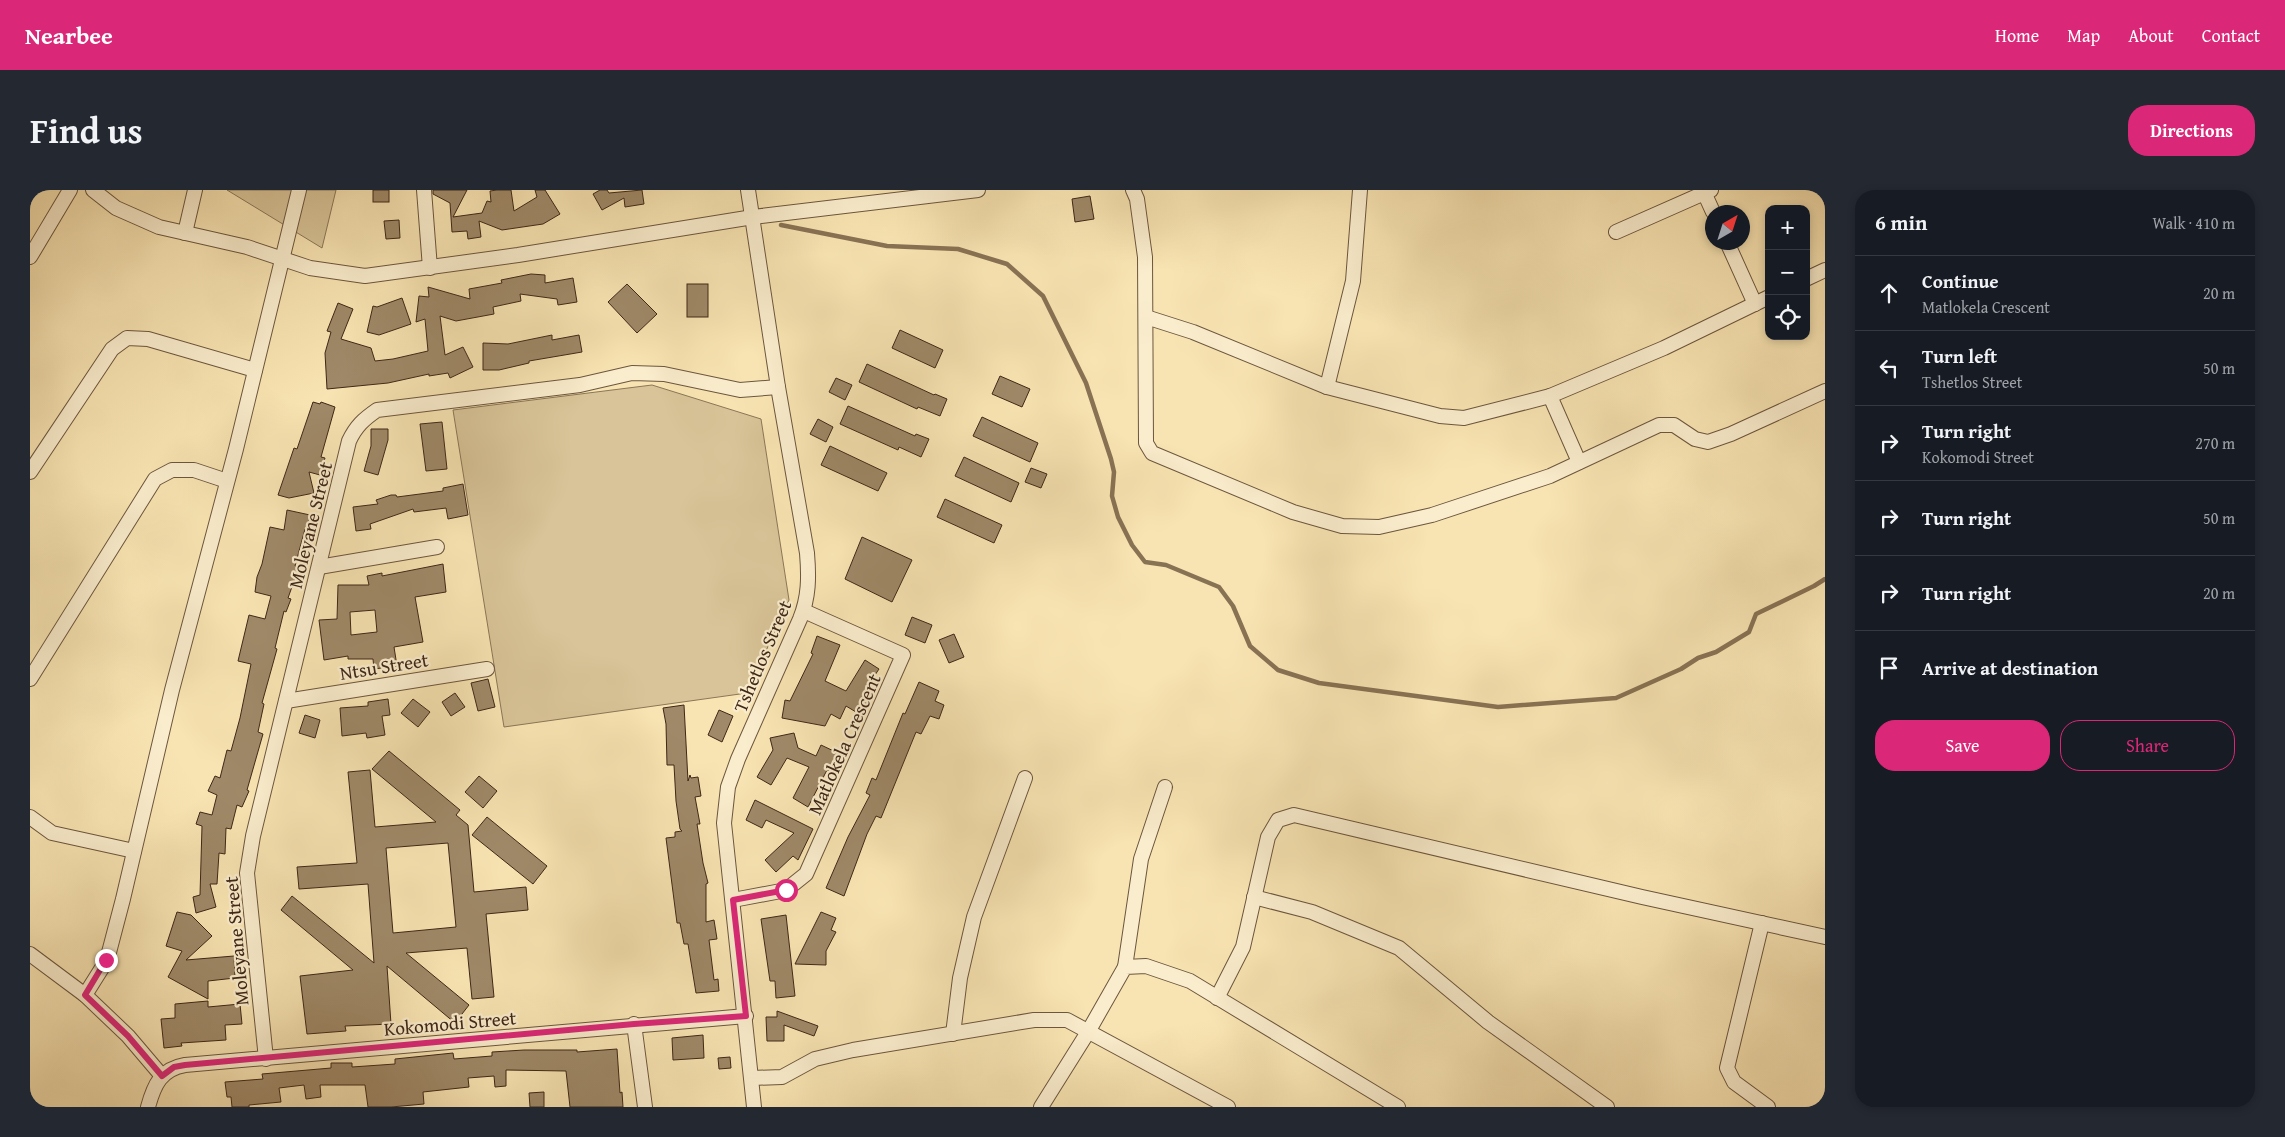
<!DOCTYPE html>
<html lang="en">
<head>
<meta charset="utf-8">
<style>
  body { margin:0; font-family:"Gentium Book Plus",serif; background:#242831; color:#f1f3f6 }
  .controls { position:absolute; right:15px; top:15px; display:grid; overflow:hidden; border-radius:10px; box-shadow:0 2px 8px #0003 }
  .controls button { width:45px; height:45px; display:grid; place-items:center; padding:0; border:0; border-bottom:1px solid #363941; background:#171b24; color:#f1f3f6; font:25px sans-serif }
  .compass { position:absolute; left:1675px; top:15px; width:45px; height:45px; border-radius:50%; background:#171b24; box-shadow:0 2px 8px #0003; rotate:39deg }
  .stop { position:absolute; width:15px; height:15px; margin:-11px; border:4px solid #db2777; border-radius:50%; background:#fff }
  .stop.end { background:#db2777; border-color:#fff; box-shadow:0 1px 5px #0008 }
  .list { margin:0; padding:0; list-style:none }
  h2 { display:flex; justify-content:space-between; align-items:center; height:65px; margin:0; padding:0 20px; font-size:21px }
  h2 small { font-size:16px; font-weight:400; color:#9ea1a6 }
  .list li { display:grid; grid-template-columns:32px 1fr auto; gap:15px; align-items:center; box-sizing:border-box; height:75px; padding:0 20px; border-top:1px solid #363941 }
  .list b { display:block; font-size:19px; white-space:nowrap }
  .list p { margin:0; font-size:16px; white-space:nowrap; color:#9ea1a6 }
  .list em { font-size:16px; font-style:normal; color:#9ea1a6 }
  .actions { display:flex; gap:10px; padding:15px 20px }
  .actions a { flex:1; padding:11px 0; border:1px solid #db2777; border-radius:20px; text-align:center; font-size:18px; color:#db2777 }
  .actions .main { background:#db2777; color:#fff }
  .icon { flex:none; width:28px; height:28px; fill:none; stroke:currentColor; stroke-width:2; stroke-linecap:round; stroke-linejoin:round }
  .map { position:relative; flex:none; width:1795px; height:917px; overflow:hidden; border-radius:20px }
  header { display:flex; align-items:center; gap:30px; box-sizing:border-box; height:70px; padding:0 25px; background:#db2777; color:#fff }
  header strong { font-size:24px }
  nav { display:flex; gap:28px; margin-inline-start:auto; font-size:18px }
  .intro { display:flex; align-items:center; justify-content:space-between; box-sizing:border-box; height:120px; padding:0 30px }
  h1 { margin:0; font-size:35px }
  .button { padding:12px 22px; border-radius:20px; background:#db2777; color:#fff; font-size:18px; font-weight:700 }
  main { display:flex; gap:30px; padding:0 30px }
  aside { flex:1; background:#171b24; border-radius:20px; box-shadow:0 2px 8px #0003 }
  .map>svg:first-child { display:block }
  .green { fill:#d8c498; stroke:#8b7658 }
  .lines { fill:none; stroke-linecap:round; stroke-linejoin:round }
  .stream { stroke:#887254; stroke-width:4.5 }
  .building { fill:#9f8968; stroke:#3e2717; fill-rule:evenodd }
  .minor-casing { stroke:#6c563e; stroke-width:16 }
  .minor { stroke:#faedcd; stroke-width:14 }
  .route { stroke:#db2777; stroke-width:6 }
  .labels { text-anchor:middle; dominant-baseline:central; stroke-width:4.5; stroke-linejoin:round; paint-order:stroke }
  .street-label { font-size:19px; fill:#3e2717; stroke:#faedcd }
</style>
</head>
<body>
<header>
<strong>Nearbee</strong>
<nav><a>Home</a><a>Map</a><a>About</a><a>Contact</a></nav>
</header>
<div class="intro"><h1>Find us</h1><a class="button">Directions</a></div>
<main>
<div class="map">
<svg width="1795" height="917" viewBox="0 0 1795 917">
  <rect width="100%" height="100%" fill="#f8e4b2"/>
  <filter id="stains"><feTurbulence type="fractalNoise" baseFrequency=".004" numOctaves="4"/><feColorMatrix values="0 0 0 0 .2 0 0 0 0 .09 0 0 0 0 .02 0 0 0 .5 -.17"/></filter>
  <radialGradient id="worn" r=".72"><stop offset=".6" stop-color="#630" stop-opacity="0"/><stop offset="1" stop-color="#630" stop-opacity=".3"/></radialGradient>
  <!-- green -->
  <g class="green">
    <path d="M197,0H306L292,58Z"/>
    <path d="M622,195L731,229L759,410L717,503L474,537L423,220Z"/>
  </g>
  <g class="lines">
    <!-- stream -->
    <path class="stream" d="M751,35L857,56L928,59L977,74L1013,106L1056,193L1081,269L1084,282L1082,306L1088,327L1102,355L1115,372L1136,375L1189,397L1203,416L1220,456L1248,480L1289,493L1468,517L1586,508L1651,479L1668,468L1686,462L1719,442L1726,424L1784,396L1795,389"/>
  </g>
  <!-- building -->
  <g class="building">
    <rect x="343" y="0" width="16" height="12"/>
    <path d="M403,0H437L423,27L452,23L457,11L461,12L460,1L467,0H481L484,21L507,7L505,0H515L530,24L513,34L472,40L449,31L451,47L438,49L437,41L422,42L420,13L403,4Z"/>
    <path d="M570,0H577L579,3L612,0L614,14L595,17L594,8L572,20L563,4Z"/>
    <path d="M1060,6L1064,29L1045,32L1042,9Z"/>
    <path d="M369,30L370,48L356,49L354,31Z"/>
    <path d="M501,84L515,85V93L543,88L547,112L528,115L527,109L490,104L491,111L463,117L464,124L426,131L410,126L415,165L433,157L443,177L420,188L418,183L399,186V184L358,193L297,199L295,163L301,142L297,141L308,113L323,119L311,149L341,158L345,171L363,169L398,161L395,129L386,132L389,106L399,107L398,97L440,109L439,99L472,93L471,90Z"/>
    <path d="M597,94L627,124L607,143L578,112Z"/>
    <rect x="657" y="94" width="21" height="33"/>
    <path d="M372,108L381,134L349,145L337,142L343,116L347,117Z"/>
    <path d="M870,140L913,160L905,178L862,158Z"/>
    <path d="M522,145V150L549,145L552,162L499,171V173L469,180H453V153L478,154Z"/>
    <path d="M837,174L904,205L905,204L917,209L910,226L888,217L887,219L829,192Z"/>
    <path d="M970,186L1000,199L992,217L962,204Z"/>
    <path d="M806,188L822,195L815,210L799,202Z"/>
    <path d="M283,212L290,214L291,212L305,217L291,267L295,268L290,285L279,282L284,303L259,308L248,305L264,258L267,259Z"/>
    <path d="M818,216L885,246L886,244L899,249L891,267L869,257L868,260L810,234Z"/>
    <path d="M952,227L1008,253L1000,272L943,246Z"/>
    <path d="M788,229L803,237L796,252L780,244Z"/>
    <path d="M412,232L417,279L396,281L390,234Z"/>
    <path d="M341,239H358V250L348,285L334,281L341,256Z"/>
    <path d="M800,256L857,283L848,301L791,275Z"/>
    <path d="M934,267L989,293L981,312L925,286Z"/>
    <path d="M1001,278L1017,284L1011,298L995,292Z"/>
    <path d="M433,294L438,325L418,329L416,318L384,322L383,319L340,334L341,339L326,341L323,317L348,314L346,310L361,305H366L367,307L413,301V298Z"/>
    <path d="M915,309L972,335L964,353L907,327Z"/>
    <path d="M257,320L280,325L278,339H275L265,376L269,377L258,408L261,409L256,422L254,421L245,458L247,459L232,513L234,514L228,542L233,544L217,600L219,601L212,617L207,615L201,639L196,638L195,664L189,663L187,694H180L186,717L166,723L163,707L170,705L172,636L166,634L170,622L182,625L187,605L178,601L185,586L190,588L197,560L201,561L210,528L221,474L208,471L219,425L235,429L241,406L225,402L227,387L232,374L240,337L254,340Z"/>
    <path d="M832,347L882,370L862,412L815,389Z"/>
    <path d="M413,374L416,402L385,407L393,452L364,457L367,476L344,479L343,469H318V466L294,470L289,430L307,429L308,395H339L337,386L352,383V386ZM345,420L347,442L321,445L320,422Z"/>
    <path d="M882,427L902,435L895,453L875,445Z"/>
    <path d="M924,444L934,467L919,473L909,450Z"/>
    <path d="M787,446L810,455L795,491L816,501L835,470L849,479L835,500L842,504L831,525L816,516L810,529L801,524L795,536L752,528L755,510L760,511L783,464L781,463Z"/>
    <path d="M458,489L465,517L448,521L441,493Z"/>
    <path d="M889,492L909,501L905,511L914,515L909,529L900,526L891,544L886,542L851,628L846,626L837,644L814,706L796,698L818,647L840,605L836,603L842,588L846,590L873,523L875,524Z"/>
    <path d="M425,503L435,517L421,526L412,512Z"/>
    <path d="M358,509L360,525L352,526L355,545L337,548L336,543L312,546L310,518L338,516V512Z"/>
    <path d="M383,509L400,522L388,537L371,523Z"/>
    <path d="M654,515L658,591L660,585L661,588L668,587L671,606L665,607L670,634H667L673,673L678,693L676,694V732L684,730L687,749L679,750L684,790L688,789L689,801L666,803L658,754H654L650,733H647L636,648L645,647V642L652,641L650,639L646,611L644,575H637L636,534L633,518Z"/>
    <path d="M689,520L703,526L692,552L678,545Z"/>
    <path d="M275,525L290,530L285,548L269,543Z"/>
    <path d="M764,543L768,558L786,566L791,555L810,564L802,582L797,580L778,617L763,608L779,577L757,568L741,595L727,587L743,560L740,548Z"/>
    <path d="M359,561L430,620L426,625L438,635L444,702L496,697L498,720L456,724L464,807L442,809L437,758L376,763L439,815L425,833L357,776L361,834L315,836L316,841L277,844L270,786L323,780L251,720L262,706L344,773L338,694L269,699L267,677L327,673L318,582L340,580L345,637L406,632L342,579ZM418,653L426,737L363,743L356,658Z"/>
    <path d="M449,586L467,601L453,618L435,602Z"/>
    <path d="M725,610L783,639L768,670L763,666L746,682L735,670L764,643L736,630L732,638L716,630Z"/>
    <path d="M457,627L517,676L503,694L442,645Z"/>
    <path d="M147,722L161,725L182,746L156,770L204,766L205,788L178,791V809L138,787L152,761L136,756Z"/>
    <path d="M791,722L806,728L801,740L806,742L796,761V775L765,774Z"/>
    <path d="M756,725L765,806L746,808L745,791H740L731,729Z"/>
    <path d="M178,811V817L210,814L212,834L195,835L196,850L151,853L152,856L134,858L131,829L145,828V814Z"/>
    <path d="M747,821L788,836L784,846L754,835V851H737L736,827H747Z"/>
    <path d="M673,845L674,868L643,870L642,848Z"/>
    <path d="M587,859L590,903L592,902L593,917H540L536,881L476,880V896L465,897L464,886L438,888L439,897L393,902L394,914L361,917H338L335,895H290L291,907L276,909L274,895L249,898L251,912L219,915V917H202L201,907H197L195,892L233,889L232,884L301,878V873H322V877L365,874V869L423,863L424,869L462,866V862L494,860H547V862Z"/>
    <path d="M700,867L701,878L689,879L688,868Z"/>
    <path d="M514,902V917H500L499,903Z"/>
  </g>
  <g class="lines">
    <!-- minor casing -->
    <g class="minor-casing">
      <g id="minor">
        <path d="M63,0L86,18L129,37L217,57L280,78L335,86L488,65L723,27L948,0"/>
        <path d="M394,0L400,78"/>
        <path d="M718,0L748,197L777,363C779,387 779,407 770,429L708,569L698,597L694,633L724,917"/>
        <path d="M1103,0L1107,9L1115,67L1116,253L1122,263L1263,322L1312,336L1349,337L1402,325L1520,286L1629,235H1644L1665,249L1678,252L1701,244L1795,201"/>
        <path d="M1673,0L1683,22"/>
        <path d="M1586,42L1681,0"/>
        <path d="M155,43L165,0"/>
        <path d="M1697,52L1725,114"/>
        <path d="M0,67L40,0"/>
        <path d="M1776,89L1795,80"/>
        <path d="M1116,127L1163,142L1297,197L1410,226L1434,228L1520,206L1634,158L1739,107"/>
        <path d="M1297,197L1323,91L1330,0"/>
        <path d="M1520,206L1549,272"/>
        <path d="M0,282L82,159L97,148L118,149L225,180"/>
        <path d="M289,377L407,357"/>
        <path d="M0,489L125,289L142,280H164L197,291"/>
        <path d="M256,511L457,479"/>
        <path d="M0,627L22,643L104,661"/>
        <path d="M1224,707L1282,722L1369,758L1458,832L1577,917"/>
        <path d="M703,710L756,700L776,684L873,465L774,421"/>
        <path d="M1732,733L1697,878L1704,892L1738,917"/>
        <path d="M0,764L55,805L98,846L132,886"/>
        <path d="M1095,777L1111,669L1135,597"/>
        <path d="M55,805L77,770L93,709L142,500L206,259L269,0"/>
        <path d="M1187,808L1213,757L1238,647L1248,630L1264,625L1612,707L1795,747"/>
        <path d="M604,834L615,917"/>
        <path d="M923,844L930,788L944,727L995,588"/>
        <path d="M236,869L217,683L223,646L319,251C326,236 334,229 347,220L550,195L602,183L634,184L710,200L748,197"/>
        <path d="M722,888L752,887L785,869L823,860L1004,830H1037L1198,917"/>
        <path d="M118,917C124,895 131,879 155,875L716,826"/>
        <path d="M1011,917L1058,842L1095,777L1116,776L1160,791L1368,917"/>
      </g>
    </g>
    <!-- minor -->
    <use href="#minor" class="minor"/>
  </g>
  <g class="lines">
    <!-- route -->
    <path class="route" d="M76,770L55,805L98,846L132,886L144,877L155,875L604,834L716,826L703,710L756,700"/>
  </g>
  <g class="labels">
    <!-- street labels -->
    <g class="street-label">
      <text transform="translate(280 335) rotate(-76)">Moleyane Street</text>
      <text transform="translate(732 466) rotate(-67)">Tshetlos Street</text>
      <text transform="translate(354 476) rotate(-9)">Ntsu Street</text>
      <text transform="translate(814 554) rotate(-66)">Matlokela Crescent</text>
      <text transform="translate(206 751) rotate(-95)">Moleyane Street</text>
      <text transform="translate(420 833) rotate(-5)">Kokomodi Street</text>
    </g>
  </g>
  <rect width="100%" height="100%" filter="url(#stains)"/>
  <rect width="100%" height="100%" fill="url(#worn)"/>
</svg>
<div class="controls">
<button>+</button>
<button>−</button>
<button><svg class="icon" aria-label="locate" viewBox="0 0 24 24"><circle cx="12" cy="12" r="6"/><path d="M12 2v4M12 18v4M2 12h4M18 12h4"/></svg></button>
</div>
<svg class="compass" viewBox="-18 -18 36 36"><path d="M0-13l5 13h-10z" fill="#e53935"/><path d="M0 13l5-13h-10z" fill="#9ea1a6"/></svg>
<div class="stop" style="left:756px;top:700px"></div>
<div class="stop end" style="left:76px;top:770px"></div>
</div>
<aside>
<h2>6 min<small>Walk · 410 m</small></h2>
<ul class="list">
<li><svg class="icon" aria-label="ahead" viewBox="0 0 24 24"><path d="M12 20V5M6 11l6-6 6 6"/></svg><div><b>Continue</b><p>Matlokela Crescent</p></div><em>20 m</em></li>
<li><svg class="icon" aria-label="left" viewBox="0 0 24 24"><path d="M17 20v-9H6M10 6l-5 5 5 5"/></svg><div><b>Turn left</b><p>Tshetlos Street</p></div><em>50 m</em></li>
<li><svg class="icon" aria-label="right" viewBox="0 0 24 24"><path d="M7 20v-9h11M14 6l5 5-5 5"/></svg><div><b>Turn right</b><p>Kokomodi Street</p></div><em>270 m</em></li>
<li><svg class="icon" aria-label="right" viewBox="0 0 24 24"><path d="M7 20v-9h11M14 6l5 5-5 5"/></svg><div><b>Turn right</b></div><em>50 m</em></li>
<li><svg class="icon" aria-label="right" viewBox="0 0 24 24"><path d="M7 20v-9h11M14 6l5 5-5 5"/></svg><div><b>Turn right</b></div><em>20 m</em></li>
<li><svg class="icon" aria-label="arrive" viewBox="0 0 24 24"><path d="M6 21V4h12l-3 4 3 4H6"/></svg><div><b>Arrive at destination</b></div></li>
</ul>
<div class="actions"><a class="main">Save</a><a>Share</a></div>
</aside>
</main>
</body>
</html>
